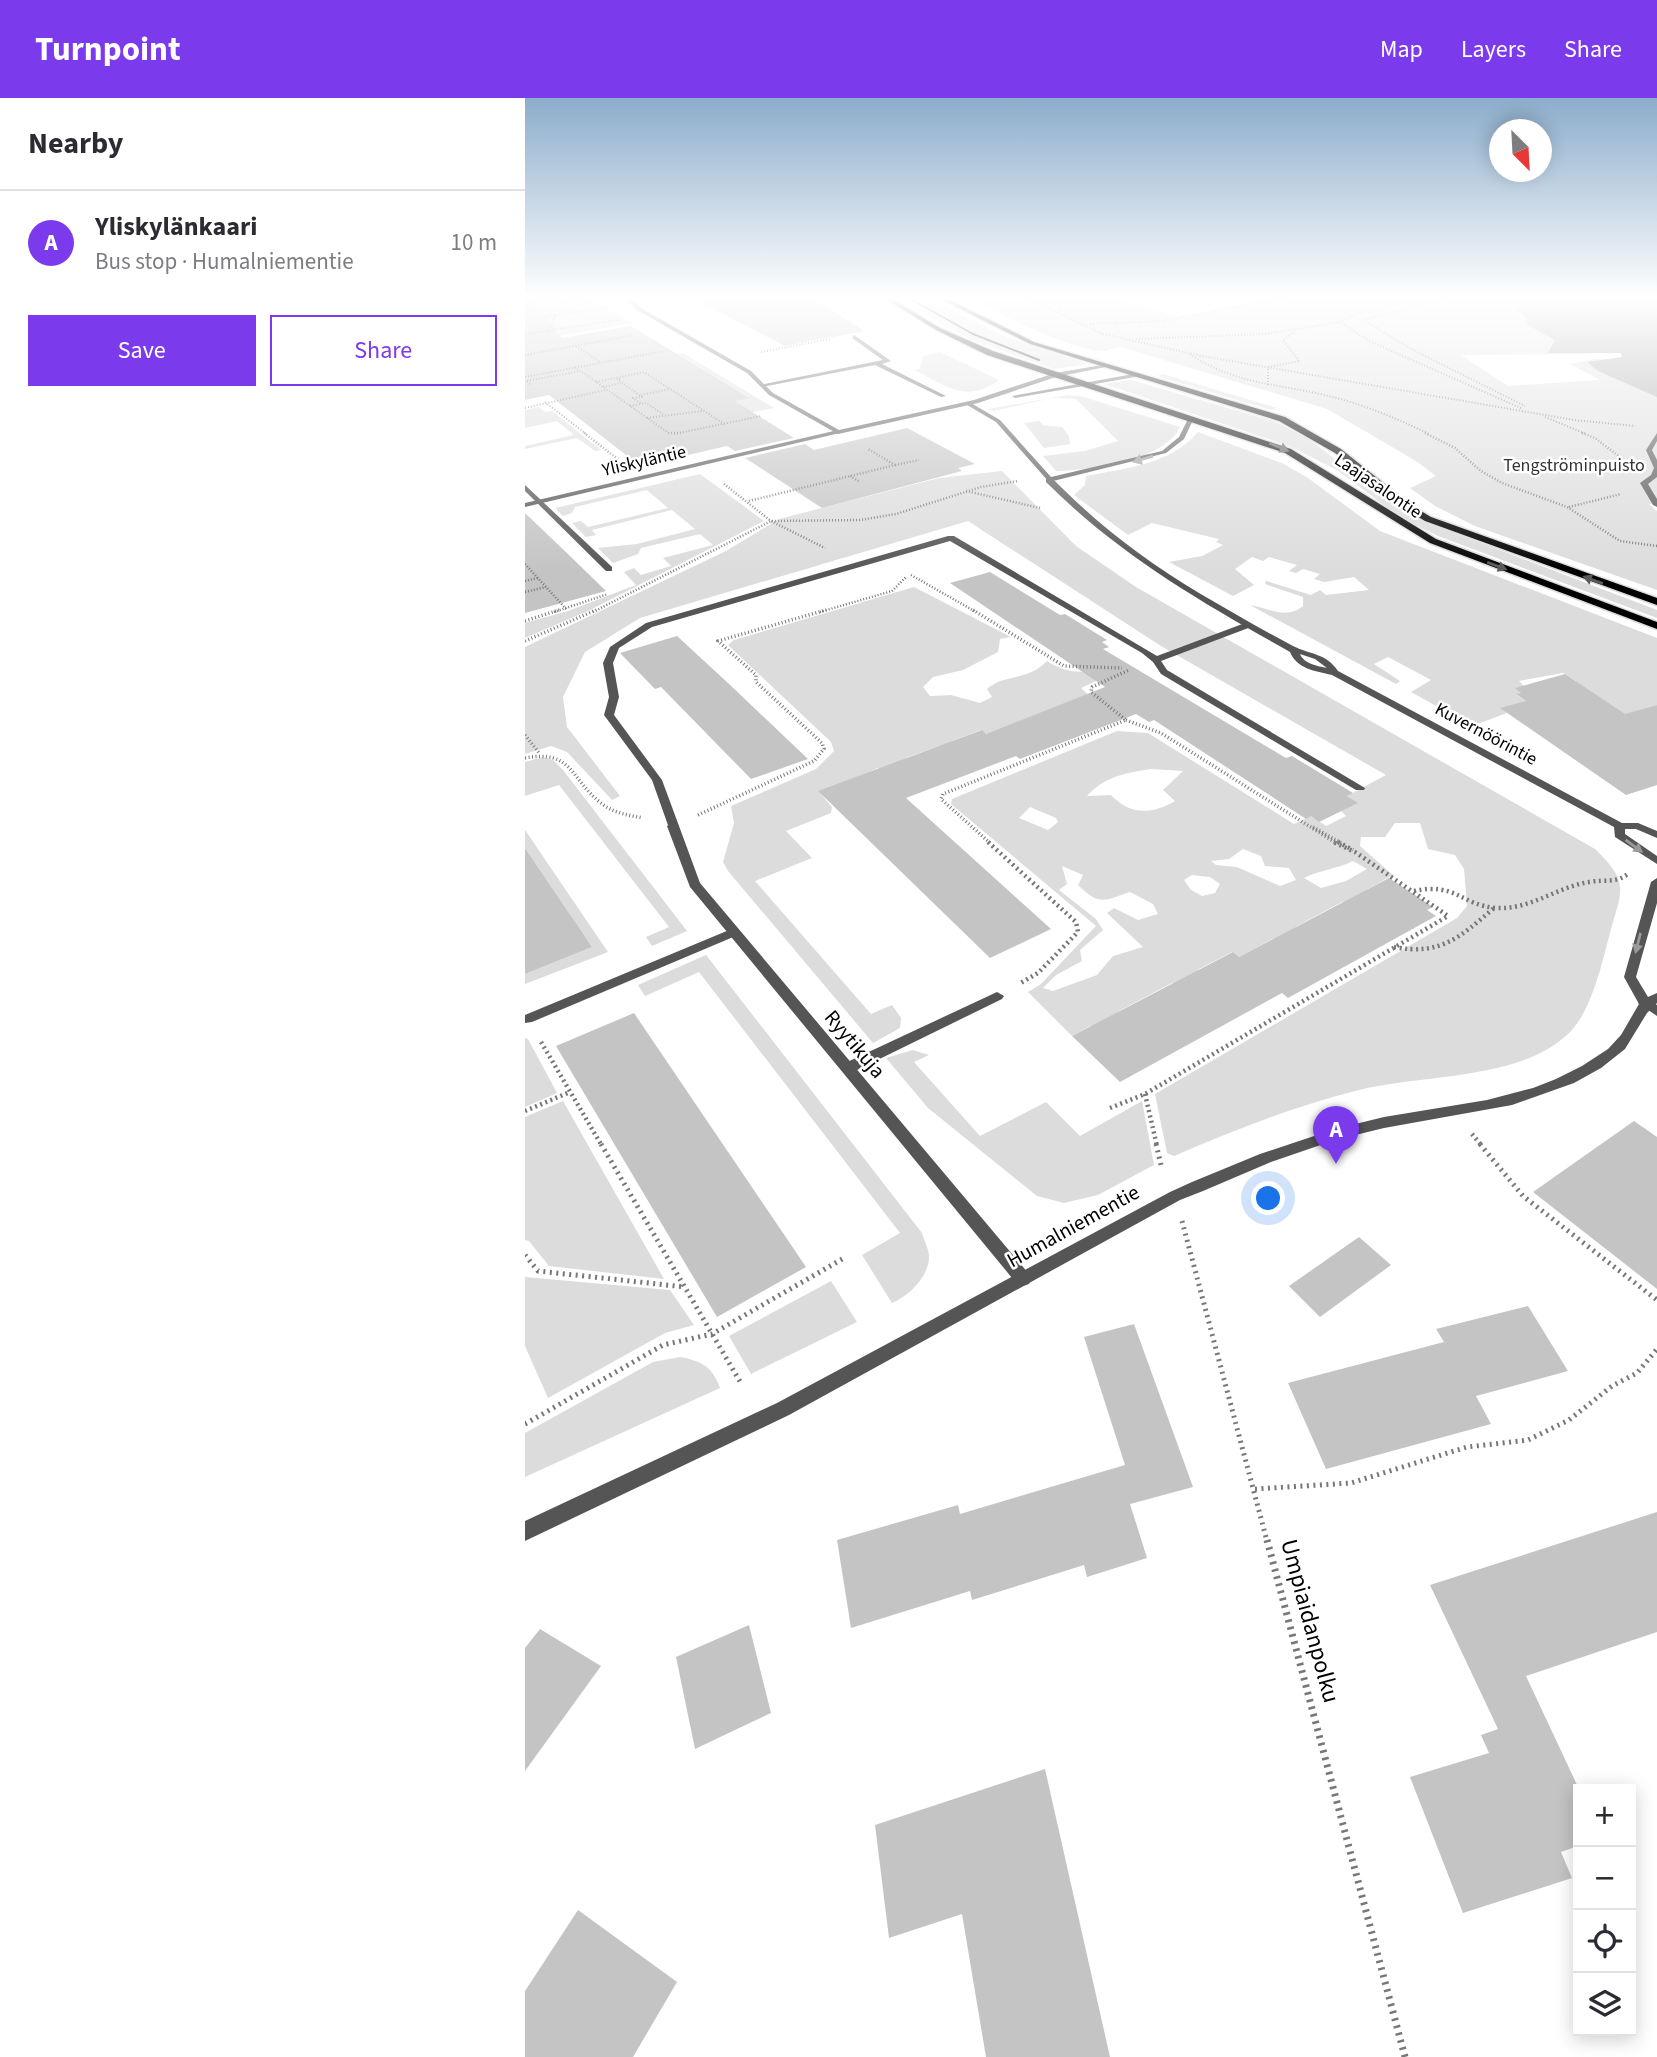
<!DOCTYPE html>
<html lang="en">
<head>
<meta charset="utf-8">
<style>
  body { margin:0; font-family:"Source Sans 3",sans-serif; background:#f7f7f7; color:#2b2b33 }
  .controls { position:absolute; right:21px; bottom:21px; display:grid; overflow:hidden; border-radius:0px; box-shadow:0 4px 18px #0003 }
  .controls button { width:63px; height:63px; display:grid; place-items:center; padding:0; border:0; border-bottom:2px solid #e1e1e2; background:#fff; color:#2b2b33; font:35px sans-serif }
  .compass { position:absolute; left:964px; top:21px; width:63px; height:63px; border-radius:50%; background:#fff; box-shadow:0 4px 18px #0003; rotate:156deg }
  .you { position:absolute; left:744px; top:1101px; width:24px; height:24px; margin:-18px; border:5px solid #fff; border-radius:50%; background:#1a73e8; box-shadow:0 0 0 10px #1a73e833 }
  .badge { display:grid; place-items:center; width:46px; height:46px; border-radius:50%; background:#7c3aed; color:#fff; font-size:23px; font-weight:700 }
  .pin { position:absolute; translate:-50% -58px; filter:drop-shadow(0 2px 4px #0008) }
  .pin::after { content:''; position:absolute; top:37px; width:24px; height:21px; background:inherit; clip-path:polygon(0 0,100% 0,50% 100%) }
  .list { margin:0; padding:0; list-style:none }
  h2 { display:flex; justify-content:space-between; align-items:center; height:91px; margin:0; padding:0 28px; font-size:30px }
  h2 small { font-size:23px; font-weight:400; color:#7c7c81 }
  .list li { display:grid; grid-template-columns:46px 1fr auto; gap:21px; align-items:center; box-sizing:border-box; height:105px; padding:0 28px; border-top:2px solid #e1e1e2 }
  .list b { display:block; font-size:26px; white-space:nowrap }
  .list p { margin:0; font-size:23px; white-space:nowrap; color:#7c7c81 }
  .list em { font-size:23px; font-style:normal; color:#7c7c81 }
  .actions { display:flex; gap:14px; padding:21px 28px }
  .actions a { flex:1; padding:16px 0; border:2px solid #7c3aed; border-radius:0px; text-align:center; font-size:24px; color:#7c3aed }
  .actions .main { background:#7c3aed; color:#fff }
  .icon { flex:none; width:38px; height:38px; fill:none; stroke:currentColor; stroke-width:2; stroke-linecap:round; stroke-linejoin:round }
  .map { position:relative; flex:none; width:1132px; height:1959px; overflow:hidden }
  header { display:flex; align-items:center; gap:42px; box-sizing:border-box; height:98px; padding:0 35px; background:#7c3aed; color:#fff }
  header strong { font-size:33px }
  nav { display:flex; gap:38px; margin-inline-start:auto; font-size:24px }
  main { display:flex }
  aside { flex:1; background:#fff }
  .map>svg:first-child { display:block }
  .green { fill:#dcdcdc; fill-rule:evenodd }
  .water { fill:#a3a3a3 }
  .building { fill:#c4c4c4 }
  .lines { fill:none; stroke-linecap:round; stroke-linejoin:round }
  .primary-casing { stroke:#dbdbdb; stroke-width:3 }
  .path-far5 { stroke:#777; stroke-width:2; stroke-dasharray:1 2; stroke-linecap:butt }
  .path-far4 { stroke:#777; stroke-width:2.5; stroke-dasharray:1 2; stroke-linecap:butt }
  .path-far3 { stroke:#777; stroke-width:3.5; stroke-dasharray:1 2.5; stroke-linecap:butt }
  .path-far2 { stroke:#777; stroke-width:4.5; stroke-dasharray:2 3.5; stroke-linecap:butt }
  .path-far1 { stroke:#777; stroke-width:5; stroke-dasharray:2 4.5; stroke-linecap:butt }
  .path { stroke:#777; stroke-width:7; stroke-dasharray:2.5 5; stroke-linecap:butt }
  .service { fill:#555; fill-rule:evenodd }
  .minor { fill:#555; fill-rule:evenodd }
  .tertiary { fill:#555; fill-rule:evenodd }
  .primary { fill:#000; fill-rule:evenodd }
  .tram { stroke:#000; stroke-width:2 }
  .oneway { fill:#595959 }
  .oneway2 { fill:#999 }
  .labels { text-anchor:middle; dominant-baseline:central; stroke-width:5; stroke-linejoin:round; paint-order:stroke }
  .far-street-label { font-size:18px; fill:#000; stroke:#fff }
  .far-park-label { font-size:18px; fill:#333; stroke:#fff }
  .street-label { font-size:21px; fill:#000; stroke:#fff }
  .near-street-label { font-size:24px; fill:#000; stroke:#fff }
</style>
</head>
<body>
<header>
<strong>Turnpoint</strong>
<nav><a>Map</a><a>Layers</a><a>Share</a></nav>
</header>
<main>
<aside>
<h2>Nearby<small></small></h2>
<ul class="list">
<li><span class="badge">A</span><div><b>Yliskylänkaari</b><p>Bus stop · Humalniementie</p></div><em>10 m</em></li>
</ul>
<div class="actions"><a class="main">Save</a><a>Share</a></div>
</aside>
<div class="map">
<svg width="1132" height="1959" viewBox="0 0 1132 1959">
  <rect width="100%" height="100%" fill="#fff"/>
  <!-- green -->
  <g class="green">
    <path d="M0,200H65L108,225L0,244Z"/>
    <path d="M597,200L655,220L747,200H1059L1067,256L936,257L983,288L1075,282L1045,266L1070,261L1132,264V406H1124L1132,413V492L950,428L910,408L885,390L911,378L891,363L802,311L596,249C589,248 583,254 575,253C540,248 480,221 452,201Z"/>
    <path d="M409,205H414L476,237L563,266L529,271L447,242L386,209L399,212L395,209L408,207L423,215Z"/>
    <path d="M415,254L474,282C441,306 422,288 389,272L395,270L398,258Z"/>
    <path d="M158,255L249,310L218,316L183,309L224,299L153,256Z"/>
    <path d="M638,276L752,310L746,312L632,278Z"/>
    <path d="M606,282L751,324L782,340L875,409L901,424L1132,512V520L913,438L875,419L812,372L764,348L579,286Z"/>
    <path d="M543,297L559,299L655,329C639,363 566,372 531,373L518,358L560,353L593,343L551,301L527,300L468,313L464,311Z"/>
    <path d="M14,309L20,314L27,313L76,352L70,353L52,340L0,351V348L49,337L32,323L0,330V312Z"/>
    <path d="M514,323L518,327L537,329L544,338L545,346L519,350L499,325Z"/>
    <path d="M673,334L759,366L783,380L855,433L1132,540V607L1109,614L1132,629L976,610L982,615L947,628L886,594L906,582L863,559L849,566L875,583L871,586L725,507C743,510 762,522 778,508V499L740,486L741,483L786,497L795,492L801,497L844,492L829,479L799,484L789,481L795,476L778,471L771,475L764,473L772,467L744,459L738,463L727,459L710,471L729,487L708,498L644,464L677,458L698,447L691,444L694,441L627,425L603,437L549,397L560,387L561,378C600,370 645,367 673,334ZM1038,575L1051,583L1005,606L992,597L996,595L991,590L999,588L994,583Z"/>
    <path d="M477,373L551,448L611,489L1070,751C1105,785 1097,791 1085,835C1077,865 1066,916 1042,937C991,983 899,976 834,992C770,1008 710,1032 649,1058L642,1055L630,996L932,820L942,808L939,771L930,757L903,751L895,725H870L860,739H836L835,748L868,777L841,792L824,809L817,804L772,828L753,846L747,841L714,859L707,854L674,871L653,890L647,885L594,913L571,933L565,928L547,938L503,894L516,886L571,828L426,706L427,701L592,633L623,635L769,726L786,718L801,728L821,718L816,713L832,705L822,698L861,677L636,548L443,423L115,520L60,554L38,599L42,629L95,698L87,702L42,654L26,648L0,656V549L201,453L254,421L414,380ZM626,671L658,673L638,692L650,703C626,717 605,717 586,697L562,698C580,678 601,675 626,671ZM505,709L531,720L533,724L523,732L494,720ZM718,751L736,758L740,768L764,770L771,782L755,788L712,769L691,767L686,763L704,761ZM828,763L842,771L821,783L796,790L779,780C795,772 812,771 828,763ZM537,768L558,777L553,787C575,808 578,803 605,794L628,806L633,816L613,822L589,810L582,815L618,849L588,858L572,877L528,893L518,890L531,877L557,863L555,852L578,832L571,821L534,792L542,786ZM667,777L685,779L695,786L690,795L677,798L666,792L659,782Z"/>
    <path d="M175,376L239,423L65,512L0,540V525L43,513L111,487L99,474L109,470L116,477L146,468L138,460L188,447L175,436L116,450L113,456L88,465L73,450L112,446L170,431L147,412L67,432L71,437L61,439L47,425L56,423L63,429L143,410L122,392L50,409L47,415L38,418L30,410Z"/>
    <path d="M389,489L486,539L475,541L473,554L438,572L408,579L398,589L405,598L426,597L455,605L467,599L462,591C479,575 502,584 522,563C550,581 563,570 593,573L556,590L584,616L492,624L461,636L456,632L427,643L418,651L414,648L383,659L358,674L353,670L296,696L307,709L306,715L261,733L287,760L230,783L346,916L367,907L376,920L375,930L348,945L203,773L198,764L209,725L206,708L291,671L309,653L306,644L203,547L209,542Z"/>
    <path d="M18,659L28,662L38,672L162,833L127,848L121,839L144,829L34,687L0,698V664Z"/>
    <path d="M0,732L83,854L0,886V876L67,849L60,839L52,842L46,818L0,750Z"/>
    <path d="M181,857L397,1135C399,1142 403,1150 404,1157C405,1178 384,1198 367,1205L337,1157L375,1135L174,874L120,898L113,887Z"/>
    <path d="M0,940L3,941L32,995L0,1009Z"/>
    <path d="M388,952L404,957L389,964L455,1038L521,1004L555,1038L617,1003L629,1067L573,1097L539,1105L512,1098L403,1010L361,960Z"/>
    <path d="M38,1003L139,1181L24,1168L4,1143L0,1142V1019Z"/>
    <path d="M0,1179L145,1192L169,1227L140,1235L23,1300L0,1248Z"/>
    <path d="M306,1183L332,1224L226,1276L204,1238Z"/>
    <path d="M155,1259C176,1263 187,1268 195,1290L0,1379V1335L128,1264Z"/>
  </g>
  <!-- water -->
  <path class="water" d="M1003,200H1132V299L1073,273L1062,264L1097,259L1096,255H1023L1030,242L1003,227L1001,219L992,213Z"/>
  <!-- building -->
  <g class="building">
    <path d="M0,200H5L37,240L106,228L225,300L210,303L269,340L210,353L202,348L115,368L24,297L0,302Z"/>
    <path d="M167,200H289L339,233L260,248Z"/>
    <path d="M382,330L450,366L433,370L437,373L297,410L220,360L280,346L289,352Z"/>
    <path d="M0,415L45,458L81,493L0,515Z"/>
    <path d="M465,474L535,517L540,516L582,542L577,544L584,549L578,551L761,660L767,658L828,695L822,698L833,705L794,724L786,718L781,721L629,622L624,624L611,616L495,661L491,658L381,700L526,831L465,860L293,693L457,632L461,636L580,589L425,485Z"/>
    <path d="M152,538L203,585L283,661L226,681L136,589L130,591L95,555Z"/>
    <path d="M1040,576L1100,616L1132,607V687L1101,697L975,610L1001,603L991,596L996,595L990,590Z"/>
    <path d="M0,750L67,849L0,876Z"/>
    <path d="M864,780L908,809L902,812L911,818L763,900L757,895L595,984L547,938L708,854L714,859Z"/>
    <path d="M109,915L281,1169L192,1219L31,948Z"/>
    <path d="M1109,1023L1132,1039V1191L1008,1094Z"/>
    <path d="M834,1139L866,1167L795,1219L764,1188Z"/>
    <path d="M1003,1208L1043,1273L951,1298L966,1326L801,1371L763,1285L919,1244L911,1231Z"/>
    <path d="M609,1226L668,1389L605,1406L622,1460L562,1479L559,1467L447,1502L445,1493L326,1530L312,1442L433,1407L435,1416L600,1367L559,1239Z"/>
    <path d="M1132,1414V1534L1001,1578L1053,1689V1748L1036,1754L1047,1780L938,1815L885,1679L964,1655L956,1637L973,1631L905,1487Z"/>
    <path d="M224,1527L246,1615L170,1651L151,1559Z"/>
    <path d="M15,1531L76,1568L0,1673V1550Z"/>
    <path d="M520,1671L585,1959H461L437,1816L364,1840L350,1727Z"/>
    <path d="M53,1812L152,1884L108,1959H0V1893Z"/>
  </g>
  <g class="lines">
    <!-- primary casing -->
    <g class="primary-casing">
      <g id="primary">
        <path d="M359,200H366L415,230L468,253L766,351L911,441L1132,524V531L905,445L760,355L462,257L411,232Z"/>
        <path d="M413,200H421L509,244L760,319L816,351L886,407L906,419L1132,500V507L900,423L880,411L810,355L754,323L505,246Z"/>
      </g>
    </g>
    <!-- path-far5 -->
    <g class="path-far5">
      <path d="M502,200L578,236L677,258L1049,322L1110,328"/>
      <path d="M532,200L536,209L532,215"/>
      <path d="M649,200L666,206L694,200"/>
      <path d="M893,200L832,215L815,224L844,243L998,311"/>
      <path d="M0,201L78,202"/>
      <path d="M20,219L30,217"/>
      <path d="M838,222L888,252L1000,308"/>
      <path d="M838,222L920,200"/>
      <path d="M565,226L637,223L755,200"/>
      <path d="M24,233L30,217L82,210"/>
      <path d="M769,234L758,242L774,263"/>
      <path d="M0,236L93,222"/>
      <path d="M611,241L741,236L815,224"/>
      <path d="M51,248L75,264"/>
      <path d="M236,254L306,241"/>
      <path d="M665,256C709,287 758,286 808,299C842,308 873,321 904,336"/>
      <path d="M0,257L109,237"/>
      <path d="M50,269L145,336"/>
      <path d="M0,279L139,253"/>
      <path d="M95,281H92L117,299L108,300L116,306"/>
      <path d="M71,284L119,274L199,326"/>
      <path d="M5,286L1,283L55,273"/>
      <path d="M743,287V269L775,263"/>
      <path d="M78,289L96,285"/>
      <path d="M116,297L145,291"/>
      <path d="M20,304L61,336"/>
      <path d="M105,308L121,305L138,316"/>
      <path d="M0,310L81,292"/>
      <path d="M1020,319L1061,336"/>
      <path d="M122,320L177,313"/>
      <path d="M149,336L236,318"/>
    </g>
    <!-- path-far4 -->
    <g class="path-far4">
      <path d="M59,335L94,362"/>
      <path d="M143,335H157"/>
      <path d="M900,335L930,350L956,373L977,385L1042,409L1095,443L1132,448"/>
      <path d="M1057,335L1070,340L1100,363"/>
      <path d="M370,367L394,362"/>
      <path d="M325,378L335,384"/>
      <path d="M199,386L246,423L300,450"/>
      <path d="M441,393L515,410"/>
      <path d="M224,403L370,367L343,351"/>
      <path d="M1044,409L1096,396"/>
      <path d="M0,466L42,512"/>
      <path d="M386,477L451,514"/>
      <path d="M0,483L13,480"/>
      <path d="M0,494L21,489"/>
      <path d="M29,514L83,496"/>
      <path d="M68,514L246,423L335,422L371,416L456,389L492,383"/>
      <path d="M295,514L367,493L381,479"/>
    </g>
    <!-- path-far3 -->
    <g class="path-far3">
      <path d="M448,512L539,568L597,570"/>
      <path d="M0,523L34,512"/>
      <path d="M0,543L71,512"/>
      <path d="M601,622L636,635L811,745"/>
      <path d="M0,637L15,656"/>
      <path d="M0,660C48,651 45,681 76,705C88,715 103,717 118,720"/>
      <path d="M173,717L289,663L299,651L297,645L231,584V577L193,543L301,512"/>
      <path d="M788,729L816,745"/>
      <path d="M465,745L416,701L418,696L601,622L566,594L567,589L604,572"/>
    </g>
    <!-- path-far2 -->
    <g class="path-far2">
      <path d="M463,744L551,824L553,834L513,875L494,886"/>
      <path d="M813,744L828,752"/>
      <path d="M889,793C931,784 936,807 971,810C1005,812 1032,789 1064,784C1080,781 1091,786 1104,775"/>
      <path d="M869,849C917,858 936,838 969,810"/>
      <path d="M16,944L77,1048"/>
      <path d="M620,996L632,1048"/>
      <path d="M585,1010L620,996L923,818L830,754L808,744"/>
      <path d="M0,1013L45,994"/>
      <path d="M947,1036L957,1048"/>
    </g>
    <!-- path-far1 -->
    <g class="path-far1">
      <path d="M76,1046L217,1287"/>
      <path d="M631,1046L637,1071"/>
      <path d="M955,1046L998,1098L1132,1202"/>
      <path d="M657,1123L742,1443"/>
      <path d="M0,1157L13,1173L160,1189"/>
      <path d="M0,1326L138,1247L187,1236L319,1160"/>
      <path d="M730,1391L826,1385L942,1349L1003,1342L1044,1322L1087,1288L1112,1275L1132,1251"/>
    </g>
    <!-- path -->
    <path class="path" d="M742,1442L880,1959"/>
    <!-- service -->
    <g class="service">
      <path d="M329,237L366,263L357,266L421,298L416,299L350,267L237,289L234,287L358,262L327,240Z"/>
      <path d="M442,305H446L475,322L526,379L637,353L654,339L664,319L669,320L659,341L641,355L524,384L471,324L442,307Z"/>
      <path d="M1132,335V343L1127,352L1132,362V379L1123,386L1132,401V409L1128,407L1115,385L1126,377L1129,370L1121,352Z"/>
      <path d="M0,387L87,469V473H81L0,393Z"/>
      <path d="M423,438H429L632,558L720,525H726V529L636,563L642,572L840,690L839,692H831L636,576L628,564L617,555L425,443L127,529L94,550L88,565L94,599L89,617L137,682L154,728L152,730H144L127,682L79,617L84,599L78,565L85,549L121,525Z"/>
      <path d="M209,830L215,834L213,837L7,924L0,925V917Z"/>
      <path d="M472,894L479,898L477,901L328,974H318L316,970L318,966Z"/>
    </g>
    <!-- minor -->
    <g class="minor">
      <path d="M313,332L315,335L0,409V405Z"/>
      <path d="M521,380H527C571,425 620,463 674,495C705,513 736,531 768,548C786,557 801,555 813,573L1097,725H1113L1132,733V740L1111,731H1100V736L1132,758V766L1090,739L1089,729L807,577C790,573 772,571 765,554C676,504 594,457 521,384ZM775,556L790,561L802,570C793,568 779,566 775,556Z"/>
      <path d="M148,725L154,728L175,785L504,1176L506,1181L504,1186L498,1188L492,1186L165,789L142,728Z"/>
      <path d="M1120,900L1132,907V918L1113,905L1115,902Z"/>
    </g>
    <!-- tertiary -->
    <g class="tertiary">
      <path d="M99,200H105L116,210L226,273L248,295L314,332L449,302L530,275L583,266L586,268L531,279L453,305L313,336L244,297L222,275L112,212Z"/>
      <path d="M614,275L616,278L490,300L487,298Z"/>
      <path d="M1132,780V805L1111,879L1123,899L1132,895V905L1122,915L1100,951L1076,970L1049,985L987,1007L859,1030L810,1042L746,1064L678,1093L655,1102L264,1317L0,1443V1423L252,1305L645,1094L667,1084L735,1056L810,1031L859,1019L962,1002L1008,990L1031,981L1057,968L1083,951L1096,937L1114,906L1099,879L1126,784Z"/>
    </g>
    <!-- primary -->
    <use href="#primary" class="primary"/>
    <!-- tram -->
    <path class="tram" d="M384,200L448,236L514,262"/>
  </g>
  <!-- one-way arrows -->
  <defs><path id="oneway-solid" d="M-6-.8H1V-3.2L6.5 0L1 3.2V.8H-6Z" transform="scale(1.75)"/></defs>
  <g class="oneway">
    <use href="#oneway-solid" transform="translate(754 349) rotate(23)"/>
    <use href="#oneway-solid" transform="translate(972 468) rotate(21)"/>
    <use href="#oneway-solid" transform="translate(1068 482) rotate(-160)"/>
  </g>
  <g class="oneway2">
    <use href="#oneway-solid" transform="translate(618 361) rotate(164)"/>
    <use href="#oneway-solid" transform="translate(1109 748) rotate(36)"/>
    <use href="#oneway-solid" transform="translate(1113 845) rotate(104)"/>
  </g>
  <!-- sky -->
  <linearGradient id="sky" x2="0" y2="1"><stop stop-color="#8cadcc"/><stop offset="0.42" stop-color="#fff"/><stop offset="1" stop-color="#fff" stop-opacity="0"/></linearGradient>
  <rect width="1132" height="474" fill="url(#sky)"/>
  <g class="labels">
    <!-- far-street labels -->
    <g class="far-street-label">
      <text transform="translate(119 363) rotate(-13)">Yliskyläntie</text>
      <text transform="translate(853 388) rotate(34)">Laajasalontie</text>
      <text transform="translate(961 636) rotate(28)">Kuvernöörintie</text>
    </g>
    <!-- far-park labels -->
    <g class="far-park-label">
      <text x="1049" y="367">Tengströminpuisto</text>
    </g>
    <!-- street labels -->
    <g class="street-label">
      <text transform="translate(330 946) rotate(50)">Ryytikuja</text>
      <text transform="translate(548 1128) rotate(-29)">Humalniementie</text>
    </g>
    <!-- near-street labels -->
    <g class="near-street-label">
      <text transform="translate(785 1523) rotate(75)">Umpiaidanpolku</text>
    </g>
  </g>
</svg>
<div class="controls">
<button>+</button>
<button>−</button>
<button><svg class="icon" aria-label="locate" viewBox="0 0 24 24"><circle cx="12" cy="12" r="6"/><path d="M12 2v4M12 18v4M2 12h4M18 12h4"/></svg></button>
<button><svg class="icon" aria-label="layers" viewBox="0 0 24 24"><path d="M12 4l9 5-9 5-9-5zM3 14l9 5 9-5"/></svg></button>
</div>
<svg class="compass" viewBox="-18 -18 36 36"><path d="M0-13l5 13h-10z" fill="#e53935"/><path d="M0 13l5-13h-10z" fill="#7c7c81"/></svg>
<div class="you"></div>
<div class="pin badge" style="left:811px;top:1066px">A</div>
</div>
</main>
</body>
</html>
